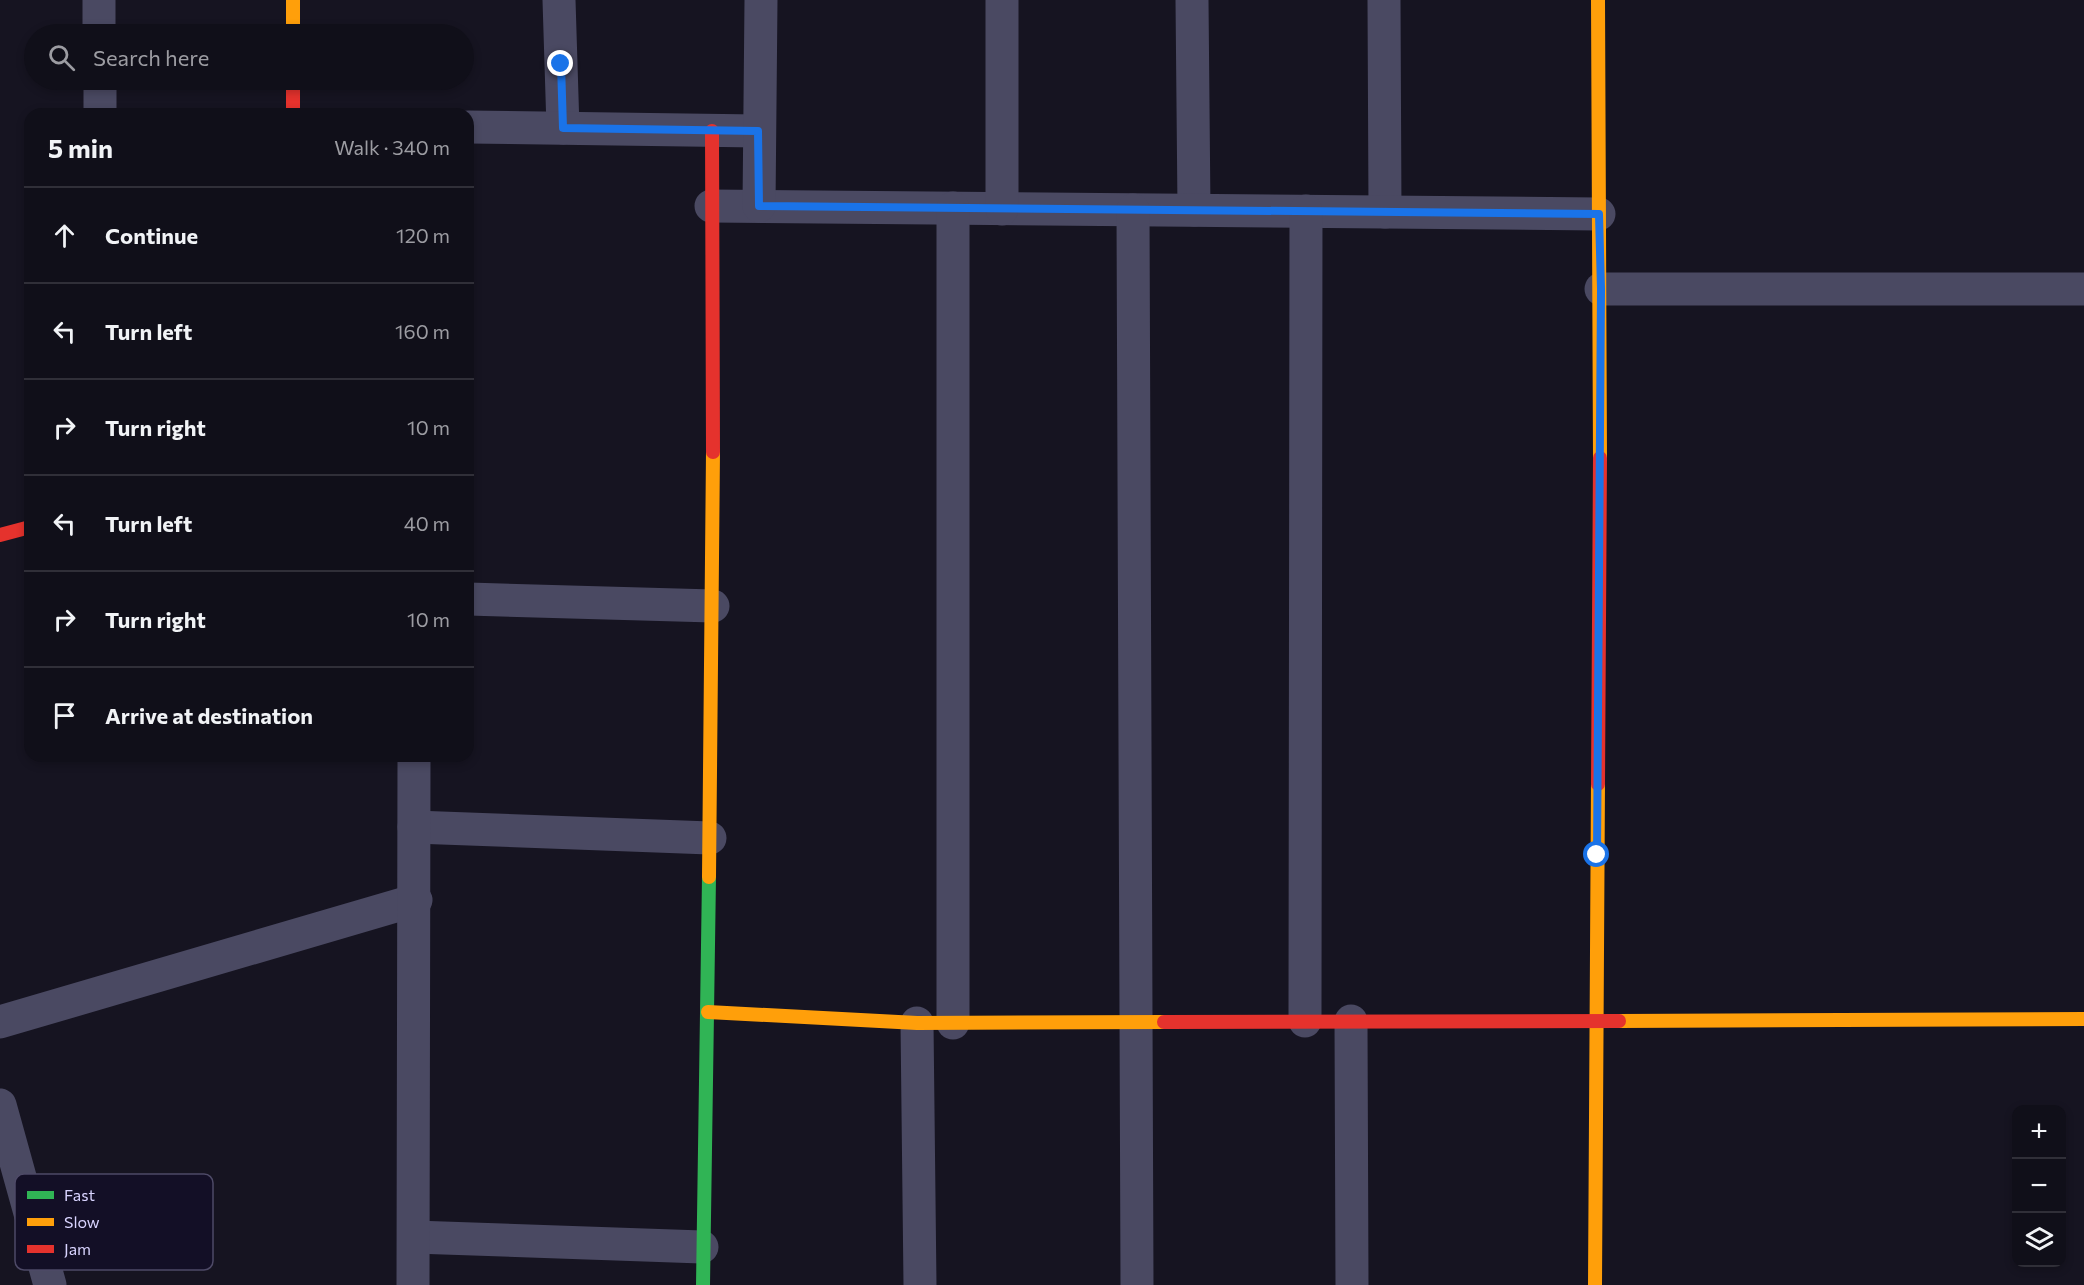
<!DOCTYPE html>
<html lang="en">
<head>
<meta charset="utf-8">
<style>
  body { margin:0; font-family:Commissioner,sans-serif; background:#1e1d26; color:#f1f3f6 }
  .controls { position:absolute; right:18px; bottom:18px; display:grid; overflow:hidden; border-radius:12px; box-shadow:0 3px 9px #0003 }
  .controls button { width:54px; height:54px; display:grid; place-items:center; padding:0; border:0; border-bottom:2px solid #302f38; background:#100f19; color:#f1f3f6; font:30px sans-serif }
  .stop { position:absolute; width:18px; height:18px; margin:-14px; border:4px solid #1a73e8; border-radius:50%; background:#fff }
  .stop.end { background:#1a73e8; border-color:#fff; box-shadow:0 2px 6px #0008 }
  .list { margin:0; padding:0; list-style:none }
  h2 { display:flex; justify-content:space-between; align-items:center; height:78px; margin:0; padding:0 24px; font-size:26px }
  h2 small { font-size:20px; font-weight:400; color:#9c9ca2 }
  .list li { display:grid; grid-template-columns:39px 1fr auto; gap:18px; align-items:center; box-sizing:border-box; height:96px; padding:0 24px; border-top:2px solid #302f38 }
  .list b { display:block; font-size:22px; white-space:nowrap }
  .list em { font-size:20px; font-style:normal; color:#9c9ca2 }
  .icon { flex:none; width:33px; height:33px; fill:none; stroke:currentColor; stroke-width:2; stroke-linecap:round; stroke-linejoin:round }
  .map { position:relative; flex:none; width:2084px; height:1285px; overflow:hidden }
  .search { position:absolute; background:#100f19; box-shadow:0 3px 9px #0003; left:24px; top:24px; width:450px; height:66px; display:flex; align-items:center; gap:15px; box-sizing:border-box; padding:0 21px; border-radius:33px; color:#9c9ca2; font-size:22px }
  .panel { position:absolute; background:#100f19; box-shadow:0 3px 9px #0003; left:24px; top:108px; width:450px; height:654px; border-radius:18px }
  .map>svg:first-child { display:block }
  .lines { fill:none; stroke-linecap:round; stroke-linejoin:round }
  .street { stroke:#4a4962; stroke-width:33 }
  .fast { stroke:#30b455; stroke-width:14 }
  .slow { stroke:#ff9f0a; stroke-width:14 }
  .jam { stroke:#e5322d; stroke-width:14 }
  .route { stroke:#1a73e8; stroke-width:8 }
  .key { fill:#130f26; stroke:#4e4a67; stroke-width:1.5 }
  .key-label { font-size:16px; fill:#d9d4ff }
</style>
</head>
<body>
<div class="map">
<svg width="2084" height="1285" viewBox="0 0 2084 1285">
  <rect width="100%" height="100%" fill="#161421"/>
  <g class="lines">
    <!-- street -->
    <g class="street">
      <path d="M99,0V34"/>
      <path d="M559,0L563,128"/>
      <path d="M1192,0L1194,210"/>
      <path d="M1384,0L1385,212"/>
      <path d="M100,80V114"/>
      <path d="M468,127L758,131"/>
      <path d="M711,206L1599,214"/>
      <path d="M759,206L761,0"/>
      <path d="M953,208V1023"/>
      <path d="M1002,209V0"/>
      <path d="M1133,210L1137,1285"/>
      <path d="M1601,289H2084"/>
      <path d="M468,599L713,606"/>
      <path d="M414,827L710,838"/>
      <path d="M1305,1021L1306,211"/>
      <path d="M1351,1021L1352,1285"/>
      <path d="M0,1022L416,900"/>
      <path d="M917,1023L920,1285"/>
      <path d="M0,1105L50,1285"/>
      <path d="M414,1237L702,1247"/>
      <path d="M413,1285L414,756"/>
    </g>
    <!-- fast -->
    <path class="fast" d="M703,1285L709,877"/>
    <!-- slow -->
    <g class="slow">
      <path d="M293,0V34"/>
      <path d="M1598,0L1600,458"/>
      <path d="M709,877L713,452"/>
      <path d="M708,1012L917,1023L1164,1022"/>
      <path d="M1619,1021L2084,1019"/>
      <path d="M1595,1285L1598,784"/>
    </g>
    <!-- jam -->
    <g class="jam">
      <path d="M293,80V114"/>
      <path d="M712,131L713,452"/>
      <path d="M0,535L30,527"/>
      <path d="M1598,784L1600,458"/>
      <path d="M1164,1022L1619,1021"/>
    </g>
  </g>
  <g class="lines">
    <!-- route -->
    <path class="route" d="M561,64L563,128L758,131L759,206L1599,214L1601,289L1597,855"/>
  </g>
  <!-- legend -->
  <rect x="15" y="1174" width="198" height="96" rx="9" class="key"/>
  <rect x="27" y="1191" width="27" height="8" fill="#30b455"/>
  <rect x="27" y="1218" width="27" height="8" fill="#ff9f0a"/>
  <rect x="27" y="1245" width="27" height="8" fill="#e5322d"/>
  <g class="key-label">
    <text x="64" y="1201">Fast</text>
    <text x="64" y="1228">Slow</text>
    <text x="64" y="1255">Jam</text>
  </g>
</svg>
<div class="controls">
<button>+</button>
<button>−</button>
<button><svg class="icon" aria-label="layers" viewBox="0 0 24 24"><path d="M12 4l9 5-9 5-9-5zM3 14l9 5 9-5"/></svg></button>
</div>
<div class="stop" style="left:1597px;top:855px"></div>
<div class="stop end" style="left:561px;top:64px"></div>
<div class="search"><svg class="icon" aria-label="search" viewBox="0 0 24 24"><circle cx="10" cy="10" r="6"/><path d="M15 15l6 6"/></svg>Search here</div>
<section class="panel">
<h2>5 min<small>Walk · 340 m</small></h2>
<ul class="list">
<li><svg class="icon" aria-label="ahead" viewBox="0 0 24 24"><path d="M12 20V5M6 11l6-6 6 6"/></svg><div><b>Continue</b></div><em>120 m</em></li>
<li><svg class="icon" aria-label="left" viewBox="0 0 24 24"><path d="M17 20v-9H6M10 6l-5 5 5 5"/></svg><div><b>Turn left</b></div><em>160 m</em></li>
<li><svg class="icon" aria-label="right" viewBox="0 0 24 24"><path d="M7 20v-9h11M14 6l5 5-5 5"/></svg><div><b>Turn right</b></div><em>10 m</em></li>
<li><svg class="icon" aria-label="left" viewBox="0 0 24 24"><path d="M17 20v-9H6M10 6l-5 5 5 5"/></svg><div><b>Turn left</b></div><em>40 m</em></li>
<li><svg class="icon" aria-label="right" viewBox="0 0 24 24"><path d="M7 20v-9h11M14 6l5 5-5 5"/></svg><div><b>Turn right</b></div><em>10 m</em></li>
<li><svg class="icon" aria-label="arrive" viewBox="0 0 24 24"><path d="M6 21V4h12l-3 4 3 4H6"/></svg><div><b>Arrive at destination</b></div></li>
</ul>
</section>
</div>
</body>
</html>
